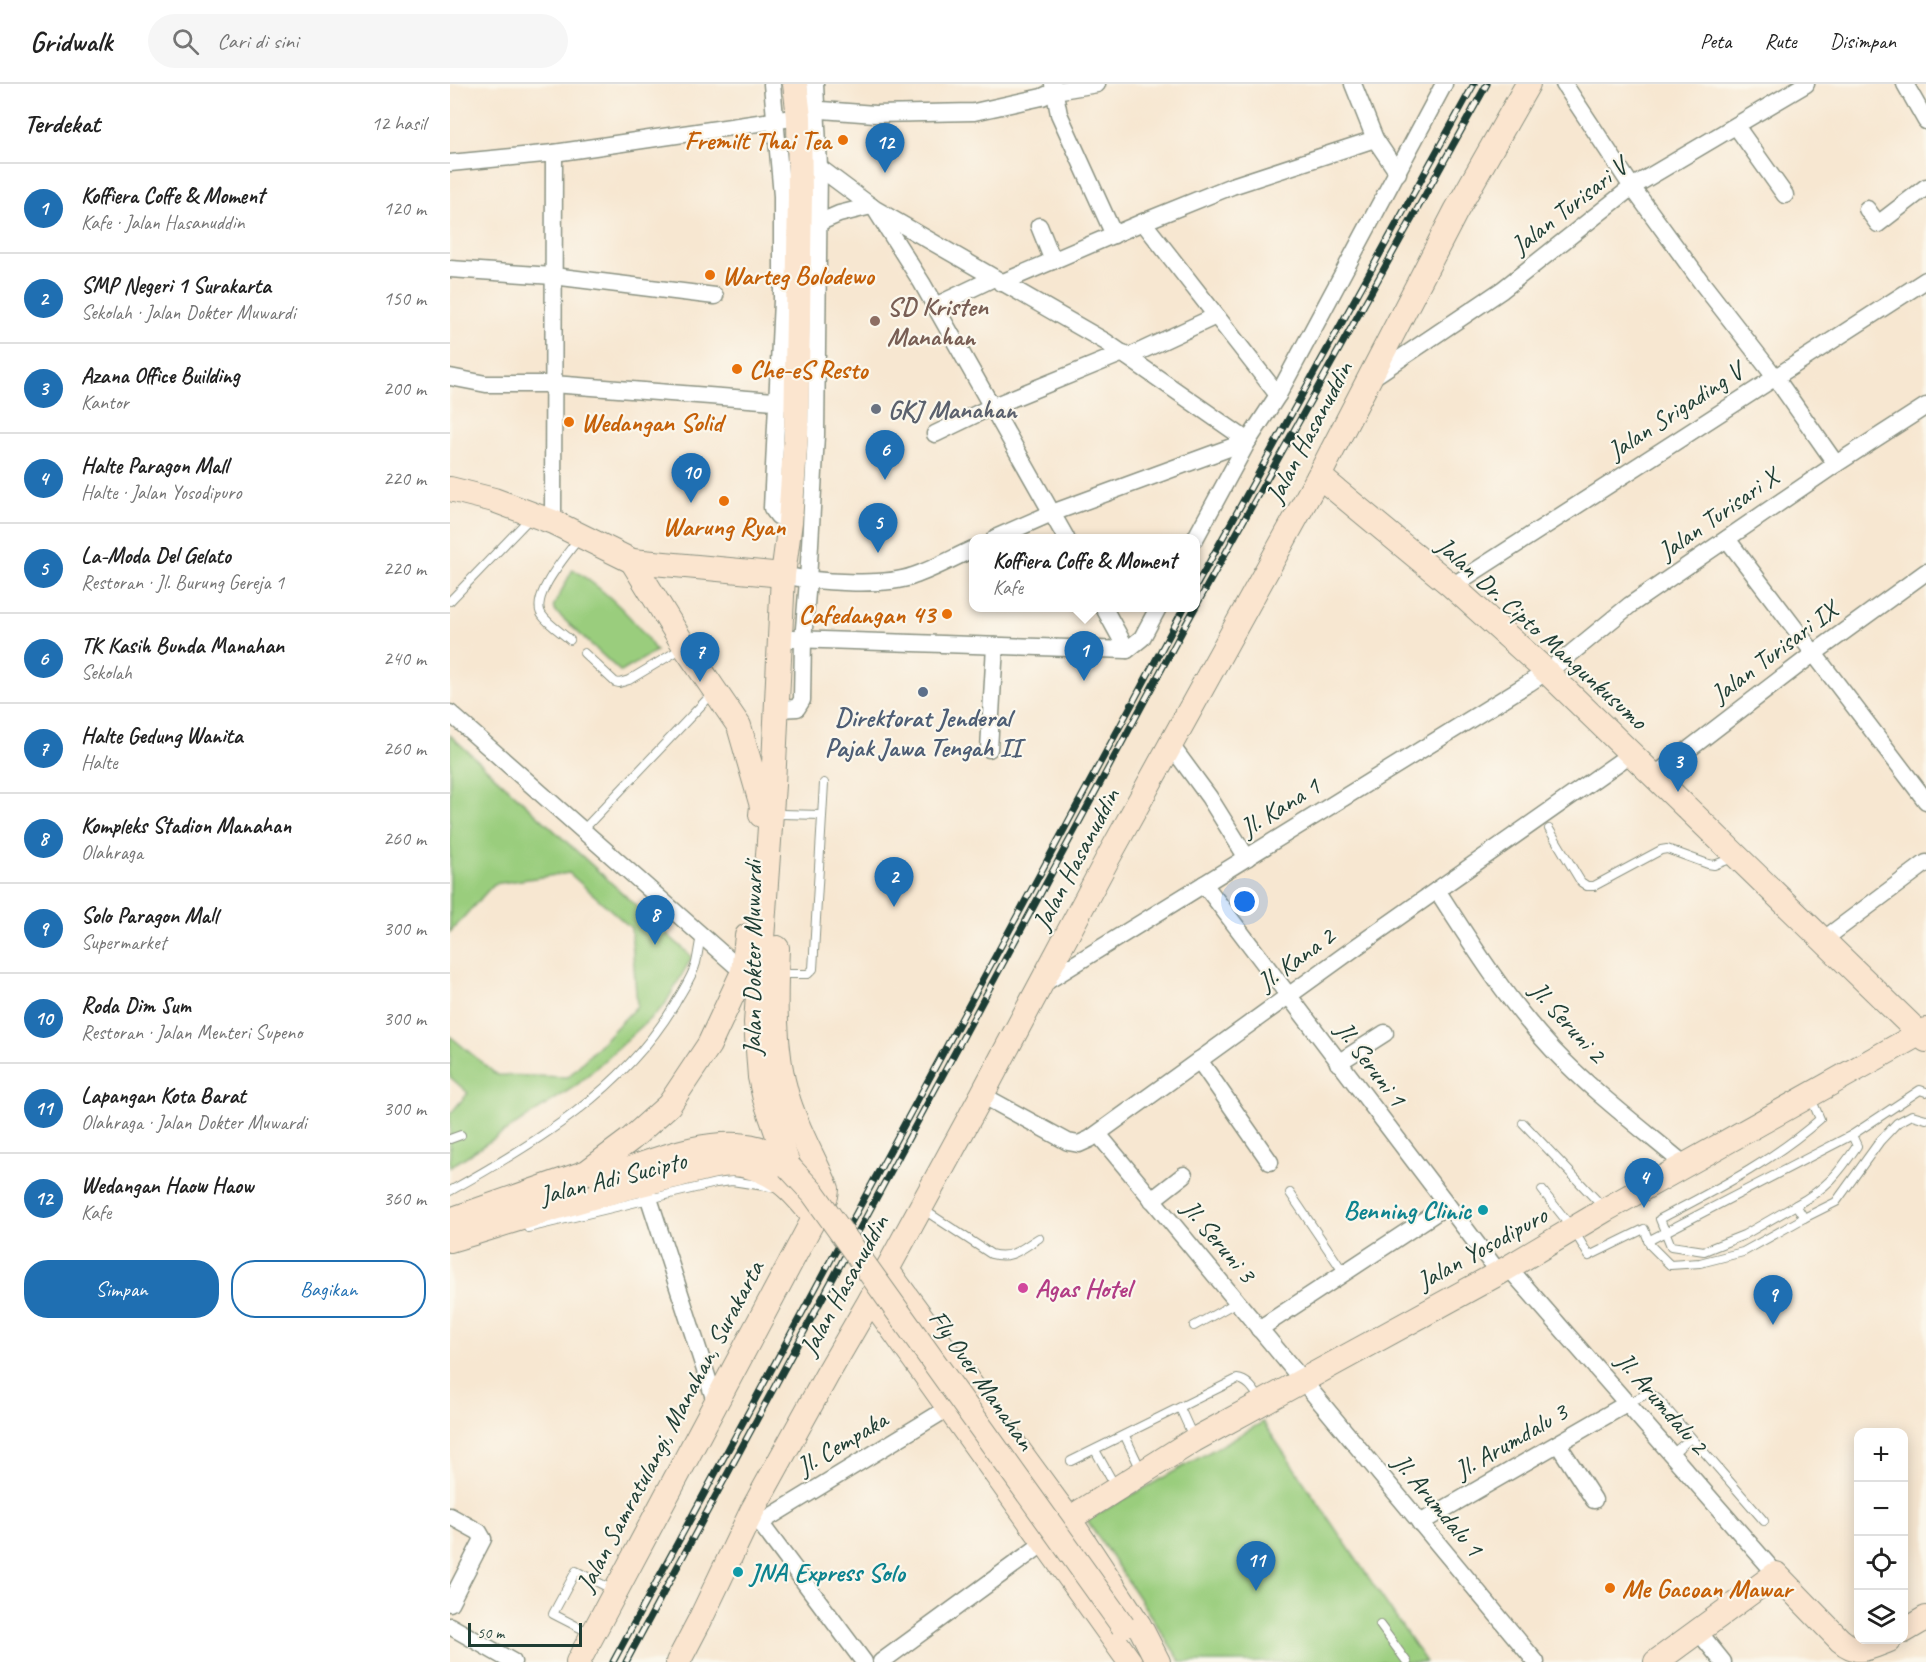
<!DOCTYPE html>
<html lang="id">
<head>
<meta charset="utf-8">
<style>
  body { margin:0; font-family:Caveat,sans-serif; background:#f6f6f6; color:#222 }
  .controls { position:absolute; right:18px; bottom:18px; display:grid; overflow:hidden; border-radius:12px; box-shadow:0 3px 15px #0003 }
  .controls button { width:54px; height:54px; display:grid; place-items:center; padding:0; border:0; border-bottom:2px solid #e0e0e0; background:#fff; color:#222; font:30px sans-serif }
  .scale { position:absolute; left:18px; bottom:15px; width:114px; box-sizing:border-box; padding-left:6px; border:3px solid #1f3d34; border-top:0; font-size:16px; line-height:21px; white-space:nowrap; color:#1f3d34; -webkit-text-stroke:4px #fbf7ec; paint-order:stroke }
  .you { position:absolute; left:795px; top:818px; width:21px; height:21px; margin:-15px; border:4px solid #fff; border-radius:50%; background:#1a73e8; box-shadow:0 0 0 9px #1a73e833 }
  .badge { display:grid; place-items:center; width:39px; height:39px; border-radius:50%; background:#1f6fb2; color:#fff; font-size:20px; font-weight:700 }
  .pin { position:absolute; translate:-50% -50px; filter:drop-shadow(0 2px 3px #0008) }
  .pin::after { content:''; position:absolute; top:32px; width:21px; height:18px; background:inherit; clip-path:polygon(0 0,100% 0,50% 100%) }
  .popup { position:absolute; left:519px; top:450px; width:231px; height:78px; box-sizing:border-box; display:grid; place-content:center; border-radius:12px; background:#fff; filter:drop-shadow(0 2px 4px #0005); font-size:20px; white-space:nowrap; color:#767676 }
  .popup b { font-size:22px; color:#222 }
  .popup::after { content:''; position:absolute; left:50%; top:100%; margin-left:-12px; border:12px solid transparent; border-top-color:#fff }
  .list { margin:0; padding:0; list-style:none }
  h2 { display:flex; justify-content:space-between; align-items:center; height:78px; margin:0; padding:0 24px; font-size:26px }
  h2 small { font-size:20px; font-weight:400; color:#767676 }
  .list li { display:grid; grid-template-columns:39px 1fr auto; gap:18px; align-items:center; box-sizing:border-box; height:90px; padding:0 24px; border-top:2px solid #e0e0e0 }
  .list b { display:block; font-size:22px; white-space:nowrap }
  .list p { margin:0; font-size:20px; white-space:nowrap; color:#767676 }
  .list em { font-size:20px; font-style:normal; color:#767676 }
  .actions { display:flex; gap:12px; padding:18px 24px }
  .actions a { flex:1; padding:14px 0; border:2px solid #1f6fb2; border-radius:24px; text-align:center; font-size:21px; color:#1f6fb2 }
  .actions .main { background:#1f6fb2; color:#fff }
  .icon { flex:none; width:33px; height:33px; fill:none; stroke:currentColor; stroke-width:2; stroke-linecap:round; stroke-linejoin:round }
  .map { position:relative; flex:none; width:1476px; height:1578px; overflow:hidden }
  header { display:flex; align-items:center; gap:36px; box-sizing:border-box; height:84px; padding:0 30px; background:#fff; border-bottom:2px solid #e0e0e0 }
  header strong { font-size:28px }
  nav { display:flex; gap:33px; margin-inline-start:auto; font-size:21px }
  .search { width:420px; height:54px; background:#f6f6f6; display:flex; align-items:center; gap:15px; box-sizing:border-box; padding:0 21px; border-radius:33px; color:#767676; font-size:22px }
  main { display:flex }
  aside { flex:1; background:#fff }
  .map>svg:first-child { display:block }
  .green { fill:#9acd7d; stroke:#5c8558; stroke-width:1.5 }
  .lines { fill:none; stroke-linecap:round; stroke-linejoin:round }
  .lane-casing { stroke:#8b9282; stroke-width:10 }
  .street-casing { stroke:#8b9282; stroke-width:19 }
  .secondary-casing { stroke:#8b9282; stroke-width:26 }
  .lane { stroke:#fff; stroke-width:8 }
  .street { stroke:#fff; stroke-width:16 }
  .secondary { stroke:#fbe5cf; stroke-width:24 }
  .rail-casing { stroke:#1f3d34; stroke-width:7 }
  .rail { stroke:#fbf7ec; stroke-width:4.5; stroke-dasharray:14; stroke-linecap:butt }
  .secondary-bridge-casing { stroke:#8b9282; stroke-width:26; stroke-linecap:butt }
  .secondary-bridge { stroke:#fbe5cf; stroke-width:24 }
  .food-dot { fill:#e8710a; stroke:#fbf7ec; stroke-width:2 }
  .education-dot { fill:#8d6e63; stroke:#fbf7ec; stroke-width:2 }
  .worship-dot { fill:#6b7280; stroke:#fbf7ec; stroke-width:2 }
  .service-dot { fill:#5c6f8a; stroke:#fbf7ec; stroke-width:2 }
  .culture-dot { fill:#0f9aa8; stroke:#fbf7ec; stroke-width:2 }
  .hotel-dot { fill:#d1479c; stroke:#fbf7ec; stroke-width:2 }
  .labels { text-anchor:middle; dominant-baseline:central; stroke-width:4.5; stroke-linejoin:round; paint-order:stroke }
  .food-label { font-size:26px; font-weight:bold; fill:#c56008; stroke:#fbf7ec; text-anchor:start }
  .street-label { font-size:26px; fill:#1f3d34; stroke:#fbf7ec }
  .education-label { font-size:26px; font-weight:bold; fill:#785e54; stroke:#fbf7ec; text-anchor:start }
  .worship-label { font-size:26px; font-weight:bold; fill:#5b616d; stroke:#fbf7ec; text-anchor:start }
  .service-label { font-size:26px; font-weight:bold; fill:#4e5e75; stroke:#fbf7ec }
  .culture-label { font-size:26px; font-weight:bold; fill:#0d838f; stroke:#fbf7ec; text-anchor:end }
  .hotel-label { font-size:26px; font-weight:bold; fill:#b23c85; stroke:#fbf7ec; text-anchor:start }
</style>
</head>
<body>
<header>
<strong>Gridwalk</strong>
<div class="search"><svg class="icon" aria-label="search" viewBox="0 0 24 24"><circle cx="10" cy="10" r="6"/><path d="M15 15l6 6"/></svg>Cari di sini</div>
<nav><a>Peta</a><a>Rute</a><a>Disimpan</a></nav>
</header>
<main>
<aside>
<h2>Terdekat<small>12 hasil</small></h2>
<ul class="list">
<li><span class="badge">1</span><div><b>Koffiera Coffe &amp; Moment</b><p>Kafe · Jalan Hasanuddin</p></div><em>120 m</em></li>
<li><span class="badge">2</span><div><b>SMP Negeri 1 Surakarta</b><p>Sekolah · Jalan Dokter Muwardi</p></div><em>150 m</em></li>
<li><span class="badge">3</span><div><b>Azana Office Building</b><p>Kantor</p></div><em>200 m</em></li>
<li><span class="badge">4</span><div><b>Halte Paragon Mall</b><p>Halte · Jalan Yosodipuro</p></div><em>220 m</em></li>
<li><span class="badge">5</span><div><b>La-Moda Del Gelato</b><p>Restoran · Jl. Burung Gereja 1</p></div><em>220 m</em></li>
<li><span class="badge">6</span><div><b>TK Kasih Bunda Manahan</b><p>Sekolah</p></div><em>240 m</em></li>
<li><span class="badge">7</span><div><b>Halte Gedung Wanita</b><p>Halte</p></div><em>260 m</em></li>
<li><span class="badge">8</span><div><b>Kompleks Stadion Manahan</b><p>Olahraga</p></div><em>260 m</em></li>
<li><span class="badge">9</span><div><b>Solo Paragon Mall</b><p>Supermarket</p></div><em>300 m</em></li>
<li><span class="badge">10</span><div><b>Roda Dim Sum</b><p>Restoran · Jalan Menteri Supeno</p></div><em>300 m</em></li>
<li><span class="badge">11</span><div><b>Lapangan Kota Barat</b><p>Olahraga · Jalan Dokter Muwardi</p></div><em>300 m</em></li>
<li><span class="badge">12</span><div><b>Wedangan Haow Haow</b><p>Kafe</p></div><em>360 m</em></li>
</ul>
<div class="actions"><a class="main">Simpan</a><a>Bagikan</a></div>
</aside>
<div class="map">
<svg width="1476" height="1578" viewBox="0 0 1476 1578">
  <rect width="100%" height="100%" fill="#fbf7ec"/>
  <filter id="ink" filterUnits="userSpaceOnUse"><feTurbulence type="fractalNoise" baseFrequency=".0167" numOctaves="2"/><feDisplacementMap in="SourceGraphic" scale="12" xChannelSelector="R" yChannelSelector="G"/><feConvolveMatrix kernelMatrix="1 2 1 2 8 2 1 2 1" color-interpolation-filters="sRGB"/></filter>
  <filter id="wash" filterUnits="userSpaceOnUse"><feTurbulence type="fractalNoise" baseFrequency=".008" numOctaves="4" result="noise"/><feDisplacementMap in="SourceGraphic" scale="24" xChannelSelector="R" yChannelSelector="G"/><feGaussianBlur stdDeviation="1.35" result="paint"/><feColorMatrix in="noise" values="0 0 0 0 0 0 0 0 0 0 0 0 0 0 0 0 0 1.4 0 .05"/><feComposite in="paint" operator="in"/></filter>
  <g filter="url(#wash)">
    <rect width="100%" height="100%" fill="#f7e7d1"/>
    <!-- green -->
    <g class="green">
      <path d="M123,485C156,507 184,533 206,567L171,588L106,528L103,523Z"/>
      <path d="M0,651L242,873L214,922L127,1001L0,1083V1030L18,1009L0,993V952L47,991L118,993L187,922L181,844L119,789L44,800L0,848Z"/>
      <path d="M813,1338L976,1578H731L637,1436Z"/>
    </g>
  </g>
  <g filter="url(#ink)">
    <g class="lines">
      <!-- lane casing -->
      <g class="lane-casing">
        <g id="lane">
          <path d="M0,517L81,433"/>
          <path d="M120,556C111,548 98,540 92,531C79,513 119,468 130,453"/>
          <path d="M134,569L165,598L169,599L179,596L234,563"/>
          <path d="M331,730L372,731"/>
          <path d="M1099,745L1131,798L1137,802H1144L1211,766L1217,765L1258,780L1264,781L1283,774"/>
          <path d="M132,747L263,609"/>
          <path d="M327,890H358L363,885L374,699"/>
          <path d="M1073,1039L1153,1123"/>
          <path d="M1402,1051L1470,1006L1476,1008"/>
          <path d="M0,1055L11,1051"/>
          <path d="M1092,1106L1123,1145L1139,1172L1194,1145L1201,1162L1220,1181L1250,1179L1293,1168L1354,1134L1386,1118L1430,1057L1447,1039L1462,1031L1476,1035"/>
          <path d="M0,1107C86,1059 174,1006 225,920C232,907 242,894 246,879C248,870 249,861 251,852"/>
          <path d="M840,1109L894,1189"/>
          <path d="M471,1124L541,1170C562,1176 572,1164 589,1154"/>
          <path d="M1354,1134L1346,1121L1294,1151L1254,1167L1221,1162L1210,1135C1265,1106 1323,1077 1370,1035L1360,1012"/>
          <path d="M78,1144L266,1099L282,1097L327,1104"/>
          <path d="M1198,1157L1402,1051L1407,1062C1388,1090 1377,1104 1346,1121"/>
          <path d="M744,1242L787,1218"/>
          <path d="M1178,1319L1199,1309L1208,1315L1314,1437"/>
          <path d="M730,1324L744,1355"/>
          <path d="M675,1352L692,1388"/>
          <path d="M645,1366L665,1402"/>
          <path d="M1222,1370L1241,1354"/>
          <path d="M621,1377L787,1295C799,1296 805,1308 812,1318"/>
          <path d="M930,1541L957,1578"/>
          <path d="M142,1550L103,1530L126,1487L163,1506"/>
        </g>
      </g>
      <!-- street casing -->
      <g class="street-casing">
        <g id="street">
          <path d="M322,0L332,112V217L322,424L328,432L340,438"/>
          <path d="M603,0L609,30L664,151"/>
          <path d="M903,0L925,55L948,89"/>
          <path d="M1114,0L1182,103L1252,199L1325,293L1386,380"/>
          <path d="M1455,0L1476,37"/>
          <path d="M358,25L425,30L524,28L592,13L605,7L647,0"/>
          <path d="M1286,42L1335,111"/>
          <path d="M362,78L425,125L656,258L798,357"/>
          <path d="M0,79L104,69L349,33"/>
          <path d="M1417,125L1428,140L1476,103"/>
          <path d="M427,128L472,199L616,454"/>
          <path d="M693,138L828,311"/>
          <path d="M589,142L603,177"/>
          <path d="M359,143L389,130L421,122"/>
          <path d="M0,185L103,192L265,212"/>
          <path d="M551,199L693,138L782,102L925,55"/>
          <path d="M485,222L544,194"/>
          <path d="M678,273L766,232"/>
          <path d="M0,293L36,300H103L337,318"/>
          <path d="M920,295L1052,206L1182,103L1356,0"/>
          <path d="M485,350L541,323L673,269"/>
          <path d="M103,438L104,69"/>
          <path d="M545,454L602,429L798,357"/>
          <path d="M745,455L798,357L828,311L994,0"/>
          <path d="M1277,455L1476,717"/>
          <path d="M333,491C364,498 434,503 463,492C484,485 503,474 523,465"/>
          <path d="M1002,502L1476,196"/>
          <path d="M654,524L677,566"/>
          <path d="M343,555L677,566L692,554L708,524"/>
          <path d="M327,625L347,624L352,616L353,556L358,497L366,351L369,83L365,0"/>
          <path d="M0,629L293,888"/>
          <path d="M720,660L759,713L797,774"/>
          <path d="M539,665L545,562"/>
          <path d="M1204,692L1363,570L1476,488"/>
          <path d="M754,800L1049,1189"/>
          <path d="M987,806C1022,861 1058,918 1103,966C1143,1008 1191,1044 1235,1081"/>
          <path d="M1373,856L1476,779"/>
          <path d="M591,901L1079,599L1113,576L1180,521L1386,380L1476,322"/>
          <path d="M749,976L820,1078"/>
          <path d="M888,979L935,949"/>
          <path d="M532,1011L618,1058L629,1060L640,1055L906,863L1182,669"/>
          <path d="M648,1050L1086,1578"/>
          <path d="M194,1099L266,1320"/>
          <path d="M702,1116L734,1091"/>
          <path d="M1058,1183L1326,1490"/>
          <path d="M809,1245L996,1122"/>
          <path d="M1108,1360L1144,1416"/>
          <path d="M0,1432L29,1448L33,1455L0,1519"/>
          <path d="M305,1432L414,1578"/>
          <path d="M310,1439L500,1323"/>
          <path d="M970,1439L1178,1319"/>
          <path d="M0,1542L63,1578"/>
          <path d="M1248,1547L1273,1578"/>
          <path d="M431,1578L595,1458"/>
        </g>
      </g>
      <!-- secondary casing -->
      <g class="secondary-casing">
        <g id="secondary">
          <path d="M869,392L1002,502L1096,587L1476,956"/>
          <path d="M0,405L44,416L103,438L182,477L333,491"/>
          <path d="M182,477L235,563L289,642L312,722L311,731"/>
          <path d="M339,1083L315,1015L310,993L306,939L323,701L333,491L340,438L346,349L350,111L349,33L345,0"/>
          <path d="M151,1095C196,1080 259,1051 307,1064C320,1067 329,1075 339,1083"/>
          <path d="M0,1136L137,1088L181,1055L219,1021L259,961L293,888L297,852"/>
          <path d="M0,1156C76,1133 152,1108 229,1091C248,1086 272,1078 292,1081C326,1087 344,1108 364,1133"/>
          <path d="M437,1186L619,1435L689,1541L708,1578"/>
          <path d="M421,1215L680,1578"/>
          <path d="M619,1435L744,1356L1049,1189L1155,1126L1476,946"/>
          <path d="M1454,1547L1476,1534"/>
          <path d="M128,1578L376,1112L377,1105C364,1074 346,1044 337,1012C323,965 325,912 327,864"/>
          <path d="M228,1578L250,1536L302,1427L377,1291L421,1215L532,1011L658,774L869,392L1006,127L1078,0"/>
          <path d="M1206,1578L1326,1490L1390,1556C1409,1572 1418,1564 1439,1556"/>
        </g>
      </g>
      <!-- lane -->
      <use href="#lane" class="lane"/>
      <!-- street -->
      <use href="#street" class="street"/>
      <!-- secondary -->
      <use href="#secondary" class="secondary"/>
      <!-- rail casing -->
      <g class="rail-casing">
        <g id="rail">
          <path d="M745,504L1024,0"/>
          <path d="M163,1578L734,524"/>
          <path d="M176,1578L736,540L1037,0"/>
        </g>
      </g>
      <!-- rail -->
      <use href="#rail" class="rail"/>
      <!-- secondary-bridge casing -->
      <g class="secondary-bridge-casing">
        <path id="secondary-bridge" d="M339,1083L363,1109L673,1542"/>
      </g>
      <!-- secondary-bridge -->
      <use href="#secondary-bridge" class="secondary-bridge"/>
    </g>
  </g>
  <!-- markers -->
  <g class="food-dot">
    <circle cx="393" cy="56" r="6"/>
    <circle cx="260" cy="191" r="6"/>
    <circle cx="287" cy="285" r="6"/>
    <circle cx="119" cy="338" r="6"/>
    <circle cx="274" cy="417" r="6"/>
    <circle cx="497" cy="530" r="6"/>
    <circle cx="1160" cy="1504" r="6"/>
  </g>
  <circle class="education-dot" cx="425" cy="237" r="6"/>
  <circle class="worship-dot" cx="426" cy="325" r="6"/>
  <circle class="service-dot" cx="473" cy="608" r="6"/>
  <g class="culture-dot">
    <circle cx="1033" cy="1126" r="6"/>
    <circle cx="288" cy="1488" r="6"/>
  </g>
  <circle class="hotel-dot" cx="573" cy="1204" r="6"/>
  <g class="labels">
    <!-- food labels -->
    <g class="food-label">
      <text x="381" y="56" text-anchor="end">Fremilt Thai Tea</text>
      <text x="272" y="191">Warteg Bolodewo</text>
      <text x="299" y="285">Che-eS Resto</text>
      <text x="131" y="338">Wedangan Solid</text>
      <text x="274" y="442" text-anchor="middle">Warung Ryan</text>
      <text x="485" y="530" text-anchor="end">Cafedangan 43</text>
      <text x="1172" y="1504">Me Gacoan Mawar</text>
    </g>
    <!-- street labels -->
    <g class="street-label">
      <text transform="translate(1119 122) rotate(-38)">Jalan Turisari V</text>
      <text transform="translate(1225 327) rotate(-33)">Jalan Srigading V</text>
      <text transform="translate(859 348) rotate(-62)">Jalan Hasanuddin</text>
      <text transform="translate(1268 430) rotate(-35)">Jalan Turisari X</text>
      <text transform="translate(1092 549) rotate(42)">Jalan Dr. Cipto Mangunkusumo</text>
      <text transform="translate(1324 568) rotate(-37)">Jalan Turisari IX</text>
      <text transform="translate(830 723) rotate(-32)">Jl. Kana 1</text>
      <text transform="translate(626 775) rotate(-62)">Jalan Hasanuddin</text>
      <text transform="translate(302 874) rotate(-90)">Jalan Dokter Muwardi</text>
      <text transform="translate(846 875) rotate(-36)">Jl. Kana 2</text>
      <text transform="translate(1118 938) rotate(48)">Jl. Seruni 2</text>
      <text transform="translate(921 980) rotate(53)">Jl. Seruni 1</text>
      <text transform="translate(163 1094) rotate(-14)">Jalan Adi Sucipto</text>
      <text transform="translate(769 1157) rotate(50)">Jl. Seruni 3</text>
      <text transform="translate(1032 1164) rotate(-29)">Jalan Yosodipuro</text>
      <text transform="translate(394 1201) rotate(-61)">Jalan Hasanuddin</text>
      <text transform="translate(532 1296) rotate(55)">Fly Over Manahan</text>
      <text transform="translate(1212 1319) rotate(49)">Jl. Arumdalu 2</text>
      <text transform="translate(220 1342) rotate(-62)">Jalan Samratulangi, Manahan, Surakarta</text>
      <text transform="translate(1061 1357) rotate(-30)">Jl. Arumdalu 3</text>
      <text transform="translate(392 1359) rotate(-31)">Jl. Cempaka</text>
      <text transform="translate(988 1421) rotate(50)">Jl. Arumdalu 1</text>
    </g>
    <!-- education labels -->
    <g class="education-label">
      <text x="437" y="222">SD Kristen<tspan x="437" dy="30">Manahan</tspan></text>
    </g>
    <!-- worship labels -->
    <g class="worship-label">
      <text x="438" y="325">GKJ Manahan</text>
    </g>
    <!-- service labels -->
    <g class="service-label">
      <text x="473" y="633">Direktorat Jenderal<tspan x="473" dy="30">Pajak Jawa Tengah II</tspan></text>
    </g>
    <!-- culture labels -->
    <g class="culture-label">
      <text x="1021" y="1126">Benning Clinic</text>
      <text x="300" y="1488" text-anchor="start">JNA Express Solo</text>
    </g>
    <!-- hotel labels -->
    <g class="hotel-label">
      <text x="585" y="1204">Agas Hotel</text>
    </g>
  </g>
</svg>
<div class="controls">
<button>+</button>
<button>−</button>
<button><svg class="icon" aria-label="locate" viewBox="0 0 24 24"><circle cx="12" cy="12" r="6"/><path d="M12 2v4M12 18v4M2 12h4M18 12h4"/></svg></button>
<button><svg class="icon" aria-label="layers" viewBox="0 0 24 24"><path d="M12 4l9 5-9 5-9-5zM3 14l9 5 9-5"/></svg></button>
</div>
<div class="scale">50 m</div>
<div class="you"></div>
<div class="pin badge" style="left:634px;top:597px">1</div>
<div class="popup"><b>Koffiera Coffe &amp; Moment</b>Kafe</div>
<div class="pin badge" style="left:444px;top:823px">2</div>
<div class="pin badge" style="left:1228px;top:708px">3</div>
<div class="pin badge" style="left:1194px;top:1124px">4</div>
<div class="pin badge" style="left:428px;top:469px">5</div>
<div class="pin badge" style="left:435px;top:396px">6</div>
<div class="pin badge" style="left:250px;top:598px">7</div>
<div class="pin badge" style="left:205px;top:861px">8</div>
<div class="pin badge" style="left:1323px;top:1241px">9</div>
<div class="pin badge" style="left:241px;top:419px">10</div>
<div class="pin badge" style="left:806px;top:1507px">11</div>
<div class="pin badge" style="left:435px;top:89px">12</div>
</div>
</main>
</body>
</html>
